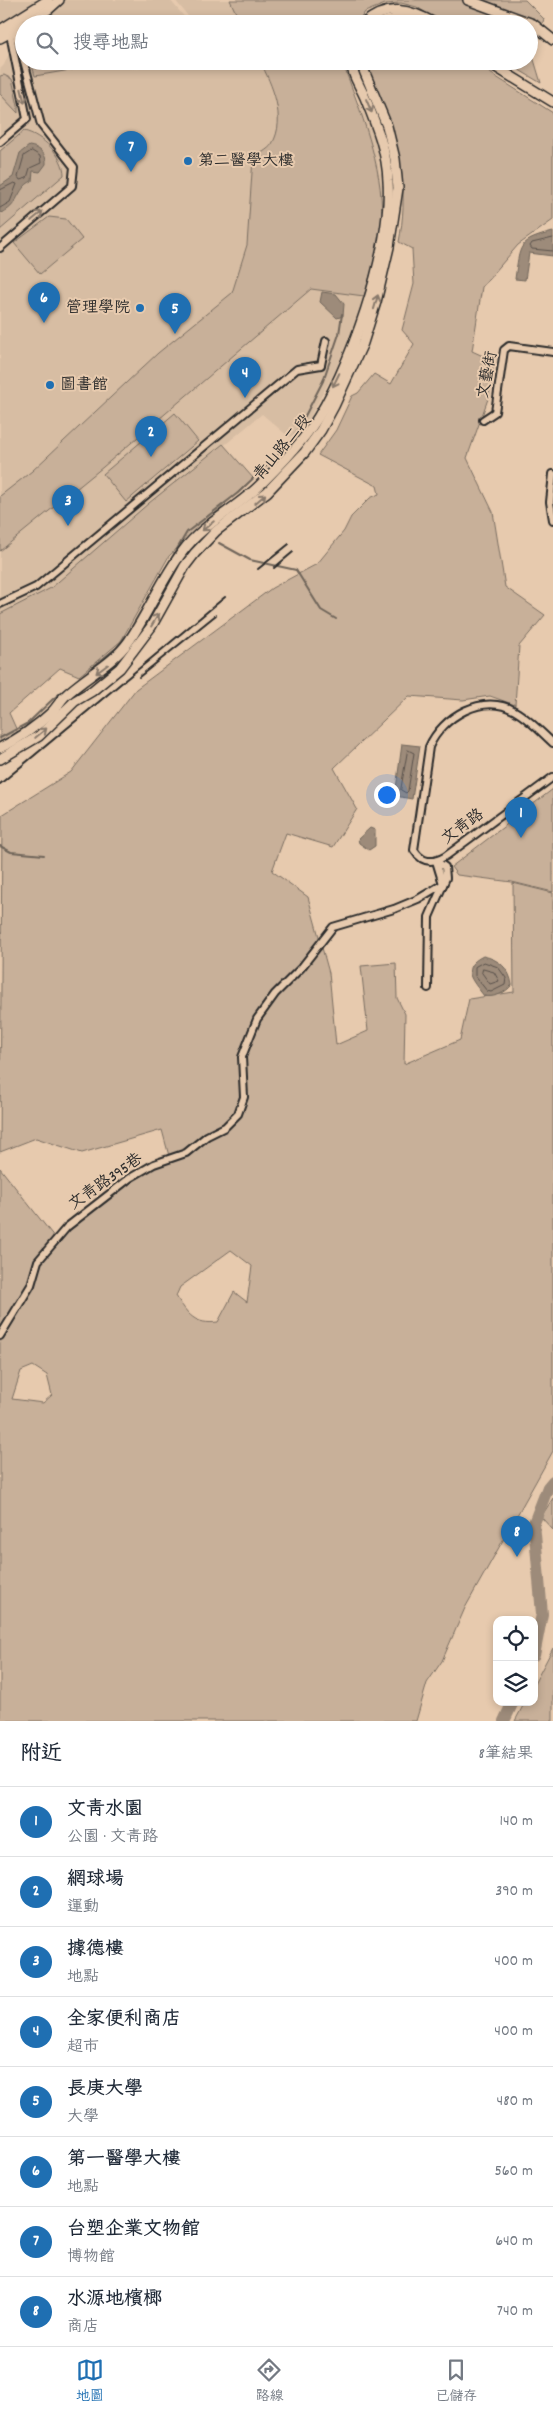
<!DOCTYPE html>
<html lang="zh-TW">
<head>
<meta charset="utf-8">
<style>
  body { margin:0; font-family:Dekko,"LXGW WenKai TC",sans-serif; background:#f2f2f3; color:#1f2937 }
  .controls { position:absolute; right:15px; bottom:15px; display:grid; overflow:hidden; border-radius:10px; box-shadow:0 2px 8px #0003 }
  .controls button { width:45px; height:45px; display:grid; place-items:center; padding:0; border:0; border-bottom:1px solid #e0e1e3; background:#fff; color:#1f2937; font:25px sans-serif }
  .you { position:absolute; left:386px; top:794px; width:18px; height:18px; margin:-12px; border:4px solid #fff; border-radius:50%; background:#1a73e8; box-shadow:0 0 0 8px #1a73e833 }
  .badge { display:grid; place-items:center; width:32px; height:32px; border-radius:50%; background:#1f6fb2; color:#fff; font-size:16px; font-weight:700 }
  .pin { position:absolute; translate:-50% -41px; filter:drop-shadow(0 1px 2px #0008) }
  .pin::after { content:''; position:absolute; top:26px; width:18px; height:15px; background:inherit; clip-path:polygon(0 0,100% 0,50% 100%) }
  .list { margin:0; padding:0; list-style:none }
  h2 { display:flex; justify-content:space-between; align-items:center; height:65px; margin:0; padding:0 20px; font-size:21px }
  h2 small { font-size:16px; font-weight:400; color:#747a83 }
  .list li { display:grid; grid-template-columns:32px 1fr auto; gap:15px; align-items:center; box-sizing:border-box; height:70px; padding:0 20px; border-top:1px solid #e0e1e3 }
  .list b { display:block; font-size:19px; white-space:nowrap }
  .list p { margin:0; font-size:16px; white-space:nowrap; color:#747a83 }
  .list em { font-size:16px; font-style:normal; color:#747a83 }
  .icon { flex:none; width:28px; height:28px; fill:none; stroke:currentColor; stroke-width:2; stroke-linecap:round; stroke-linejoin:round }
  .map { position:relative; flex:none; width:553px; height:1721px; overflow:hidden }
  .search { position:absolute; background:#fff; box-shadow:0 2px 8px #0003; left:15px; right:15px; top:15px; height:55px; display:flex; align-items:center; gap:12px; box-sizing:border-box; padding:0 18px; border-radius:28px; color:#747a83; font-size:19px }
  .sheet { height:625px; background:#fff }
  nav { display:flex; justify-content:space-around; align-items:center; box-sizing:border-box; height:70px; border-top:1px solid #e0e1e3; background:#fff; font-size:14px; color:#747a83 }
  nav a { display:grid; justify-items:center; gap:2px }
  nav .on { color:#1f6fb2 }
  .map>svg:first-child { display:block }
  .built { fill:#d7bda3 }
  .green { fill:#c8b099; stroke:#7a6e62; fill-rule:evenodd }
  .water { fill:#9d8b7a; stroke:#6f655a }
  .lines { fill:none; stroke-linecap:round; stroke-linejoin:round }
  .shore { stroke:#59514b; stroke-width:1 }
  .stream { stroke:#6f655a; stroke-width:2 }
  .river { stroke:#9d8b7a; stroke-width:12 }
  .street-casing { stroke:#2b2b2b; stroke-width:10 }
  .secondary-casing { stroke:#2b2b2b; stroke-width:12 }
  .street { stroke:#e7caae; stroke-width:6 }
  .secondary { stroke:#e7caae; stroke-width:9 }
  .rail { stroke:#2b2b2b; stroke-width:2 }
  .oneway { stroke:#897a6c }
  .poi-dot { fill:#1f6fb2; stroke:#e7caae; stroke-width:2 }
  .labels { text-anchor:middle; dominant-baseline:central; stroke-width:4; stroke-linejoin:round; paint-order:stroke }
  .poi-label { font-size:16px; fill:#2b2b2b; stroke:#e7caae; text-anchor:start }
  .street-label { font-size:16px; fill:#2b2b2b; stroke:#e7caae }
</style>
</head>
<body>
<div class="map">
<svg width="553" height="1721" viewBox="0 0 553 1721">
  <rect width="100%" height="100%" fill="#e7caae"/>
  <filter id="ink" filterUnits="userSpaceOnUse"><feTurbulence type="fractalNoise" baseFrequency=".02" numOctaves="2"/><feDisplacementMap in="SourceGraphic" scale="10" xChannelSelector="R" yChannelSelector="G"/><feConvolveMatrix kernelMatrix="1 2 1 2 8 2 1 2 1" color-interpolation-filters="sRGB"/></filter>
  <g filter="url(#ink)">
    <!-- built -->
    <g class="built">
      <path d="M0,0H170L187,20L183,24H60L33,5L0,23Z"/>
      <path d="M175,0H235L264,24H190L192,21Z"/>
      <path d="M24,38V61H101L138,69L147,61H308L360,104L376,141L384,198L365,299L336,369L300,435L289,437L262,414L43,596L0,615V69L4,65L13,44Z"/>
    </g>
    <!-- green -->
    <g class="green">
      <path d="M230,0H525L544,19L532,53L541,83L504,61H529V24H443L417,7L401,3L385,4L365,12L357,24H241Z"/>
      <path d="M31,61H76V69L35,76Z"/>
      <path d="M260,61H345L346,72C364,121 386,175 381,229C379,251 370,275 364,296L311,289L103,467L0,551V496L32,471L158,353L232,293L247,245L253,158C259,154 268,150 272,144C287,118 272,85 260,61Z"/>
      <path d="M365,61H471L553,113V220L518,245L482,287L472,351L494,361L489,396L467,458L493,512L505,587L545,615L519,646L515,705L490,696L463,700L409,696L334,768L357,809L333,847L286,833L272,871L308,897L329,973L336,1045L368,1031L361,966L396,963L397,998L405,1014L404,1064L460,1040L469,999L514,992L513,883L553,893V1451L465,1608L442,1661L427,1683L416,1721H0V1168L55,1238L81,1211L129,1175L169,1156L162,1130L82,1153L36,1138L0,1152L2,815L71,772L136,689L272,588L317,564L344,531L351,517L370,498L379,494L377,486L318,455L336,430L352,396L358,393L374,374L391,384L414,344L402,330L414,284L412,249L399,242C408,195 402,151 384,107C379,95 365,73 365,61ZM231,1250L252,1266L247,1302L234,1292L218,1322C195,1325 188,1315 176,1296L180,1287ZM33,1366L47,1375L52,1395L43,1403L12,1399L21,1371Z"/>
      <path d="M4,75L12,79L18,106V113L0,94V76Z"/>
      <path d="M24,131C42,135 64,156 64,175L0,230V151Z"/>
      <path d="M49,217L66,219L82,239L40,274L14,243Z"/>
      <path d="M175,413L198,441L126,502L103,474Z"/>
      <path d="M223,444L253,478L169,556L121,641L79,676L60,668L9,713L18,733L0,742V614L51,588L149,503Z"/>
      <path d="M553,789V892L512,882L457,875L451,867Z"/>
      <path d="M553,1498V1530L541,1517Z"/>
      <path d="M553,1648V1721H515L525,1702H534V1684Z"/>
    </g>
    <!-- water -->
    <g class="water">
      <path d="M29,146C39,147 47,154 46,164L40,172L33,171L32,181C16,188 19,208 0,213V186L13,177L20,153Z"/>
      <path d="M553,232V256L529,253L525,280L515,279C520,244 518,241 553,232Z"/>
      <path d="M322,292L336,294L344,304L343,316L337,318L320,302Z"/>
      <path d="M402,744L420,746L412,799L395,796Z"/>
      <path d="M370,828L375,830V846L369,850L359,843L358,839Z"/>
      <path d="M483,956C499,959 510,969 512,985C505,993 495,998 484,996C472,980 459,968 483,956Z"/>
    </g>
    <g class="lines">
      <!-- shore -->
      <g class="shore">
        <path d="M32,151L40,156L41,163L30,168L27,178L20,180L18,177L24,156Z"/>
        <path d="M0,190L14,183L17,184L10,202L0,208"/>
        <path d="M553,238L532,243L530,246L532,249L553,251"/>
        <path d="M408,750L414,753L408,791L406,793L401,790Z"/>
        <path d="M484,962L498,967L506,978L505,985L491,992L487,991L475,976V967Z"/>
        <path d="M483,969L494,972L499,981L490,984L482,973Z"/>
      </g>
      <!-- stream -->
      <g class="stream">
        <path d="M219,543L250,560L296,570L321,610L336,619"/>
        <path d="M0,738L28,723L53,699L116,648L128,633L187,532L238,493L292,441L323,381L339,334L342,314"/>
        <path d="M0,846L11,852L44,855"/>
      </g>
      <!-- river -->
      <g class="river">
        <path d="M534,1655L542,1614L534,1523L548,1487L553,1481"/>
        <path d="M504,1721L513,1702"/>
      </g>
      <!-- street casing -->
      <g class="street-casing">
        <g id="street">
          <path d="M14,29L24,61"/>
          <path d="M0,142L27,119L9,29"/>
          <path d="M0,248L72,186L74,167L41,125L24,61"/>
          <path d="M483,420L495,412L504,350L509,346L553,352"/>
          <path d="M553,474L550,502L553,520"/>
          <path d="M0,604L36,587L297,369L321,365L326,341"/>
          <path d="M553,743C541,732 529,719 515,711C483,692 442,717 429,747L414,850C422,863 432,864 446,856L553,777"/>
          <path d="M436,861L443,884"/>
          <path d="M428,988L429,917L446,878L445,867L436,861"/>
          <path d="M0,1336L31,1285L38,1261L67,1227L130,1178L154,1164L186,1153L207,1136L225,1127L238,1114L244,1097L242,1057L257,1019L275,994L301,968L333,927L394,909L418,899L443,884"/>
        </g>
      </g>
      <!-- secondary casing -->
      <g class="secondary-casing">
        <g id="secondary">
          <path d="M468,0L533,24L553,40"/>
          <path d="M26,24L49,9L59,0"/>
          <path d="M363,24C388,3 410,9 436,24"/>
          <path d="M379,24C392,17 405,18 419,24"/>
          <path d="M0,30L48,0"/>
          <path d="M0,38L24,25"/>
          <path d="M486,61L553,102"/>
          <path d="M0,748C19,739 36,727 52,712C57,707 60,701 65,696C86,676 112,665 129,641C149,612 162,578 183,551C204,523 236,509 260,485C278,467 296,449 311,428C349,374 393,248 388,181C387,152 377,127 366,100C361,87 352,76 351,61"/>
          <path d="M0,759L39,736L75,701L92,691L120,668L151,627L185,566L195,553L216,531L267,492L305,452L321,430L334,406L363,343L376,302L389,247L398,188L395,159L387,126L360,61"/>
        </g>
      </g>
      <!-- street -->
      <use href="#street" class="street"/>
      <!-- secondary -->
      <use href="#secondary" class="secondary"/>
      <!-- rail -->
      <g class="rail">
        <path d="M274,568L293,552"/>
        <path d="M258,569L289,544"/>
        <path d="M139,677L216,615"/>
        <path d="M0,784L225,597"/>
      </g>
    </g>
    <!-- one-way arrows -->
    <defs><path id="oneway-shaft" d="M-6 0H5M1.5-3L5.5 0L1.5 3" fill="none" stroke-width="1.6" stroke-linecap="round" stroke-linejoin="round" transform="scale(1.25)"/></defs>
    <g class="oneway">
      <use href="#oneway-shaft" transform="translate(23 96) rotate(77)"/>
      <use href="#oneway-shaft" transform="translate(369 106) rotate(67)"/>
      <use href="#oneway-shaft" transform="translate(37 216) rotate(-40)"/>
      <use href="#oneway-shaft" transform="translate(376 302) rotate(-74)"/>
      <use href="#oneway-shaft" transform="translate(336 380) rotate(116)"/>
      <use href="#oneway-shaft" transform="translate(260 499) rotate(-41)"/>
      <use href="#oneway-shaft" transform="translate(208 526) rotate(141)"/>
      <use href="#oneway-shaft" transform="translate(155 620) rotate(-59)"/>
      <use href="#oneway-shaft" transform="translate(102 669) rotate(143)"/>
      <use href="#oneway-shaft" transform="translate(41 733) rotate(-40)"/>
    </g>
  </g>
  <!-- markers -->
  <g class="poi-dot">
    <circle cx="188" cy="161" r="5"/>
    <circle cx="140" cy="308" r="5"/>
    <circle cx="50" cy="385" r="5"/>
  </g>
  <g class="labels">
    <!-- poi labels -->
    <g class="poi-label">
      <text x="198" y="161">第二醫學大樓</text>
      <text x="130" y="308" text-anchor="end">管理學院</text>
      <text x="60" y="385">圖書館</text>
    </g>
    <!-- street labels -->
    <g class="street-label">
      <text transform="translate(488 375) rotate(-79)">文藝街</text>
      <text transform="translate(283 448) rotate(-50)">青山路二段</text>
      <text transform="translate(463 827) rotate(-36)">文青路</text>
      <text transform="translate(106 1182) rotate(-35)">文青路395巷</text>
    </g>
  </g>
</svg>
<div class="controls">
<button><svg class="icon" aria-label="locate" viewBox="0 0 24 24"><circle cx="12" cy="12" r="6"/><path d="M12 2v4M12 18v4M2 12h4M18 12h4"/></svg></button>
<button><svg class="icon" aria-label="layers" viewBox="0 0 24 24"><path d="M12 4l9 5-9 5-9-5zM3 14l9 5 9-5"/></svg></button>
</div>
<div class="you"></div>
<div class="pin badge" style="left:521px;top:838px">1</div>
<div class="pin badge" style="left:151px;top:457px">2</div>
<div class="pin badge" style="left:68px;top:526px">3</div>
<div class="pin badge" style="left:245px;top:398px">4</div>
<div class="pin badge" style="left:175px;top:334px">5</div>
<div class="pin badge" style="left:44px;top:323px">6</div>
<div class="pin badge" style="left:131px;top:172px">7</div>
<div class="pin badge" style="left:517px;top:1557px">8</div>
<div class="search"><svg class="icon" aria-label="search" viewBox="0 0 24 24"><circle cx="10" cy="10" r="6"/><path d="M15 15l6 6"/></svg>搜尋地點</div>
</div>
<section class="sheet">
<h2>附近<small>8筆結果</small></h2>
<ul class="list">
<li><span class="badge">1</span><div><b>文青水園</b><p>公園 · 文青路</p></div><em>140 m</em></li>
<li><span class="badge">2</span><div><b>網球場</b><p>運動</p></div><em>390 m</em></li>
<li><span class="badge">3</span><div><b>據德樓</b><p>地點</p></div><em>400 m</em></li>
<li><span class="badge">4</span><div><b>全家便利商店</b><p>超市</p></div><em>400 m</em></li>
<li><span class="badge">5</span><div><b>長庚大學</b><p>大學</p></div><em>480 m</em></li>
<li><span class="badge">6</span><div><b>第一醫學大樓</b><p>地點</p></div><em>560 m</em></li>
<li><span class="badge">7</span><div><b>台塑企業文物館</b><p>博物館</p></div><em>640 m</em></li>
<li><span class="badge">8</span><div><b>水源地檳榔</b><p>商店</p></div><em>740 m</em></li>
</ul>
</section>
<nav>
<a class="on"><svg class="icon" aria-label="map" viewBox="0 0 24 24"><path d="M3 6l6-2 6 2 6-2v14l-6 2-6-2-6 2zM9 4v14M15 6v14"/></svg>地圖</a>
<a><svg class="icon" aria-label="directions" viewBox="0 0 24 24"><path d="M12 3l9 9-9 9-9-9zM9 14v-3h6M13 9l2 2-2 2"/></svg>路線</a>
<a><svg class="icon" aria-label="saved" viewBox="0 0 24 24"><path d="M7 4h10v16l-5-4-5 4z"/></svg>已儲存</a>
</nav>
</body>
</html>
